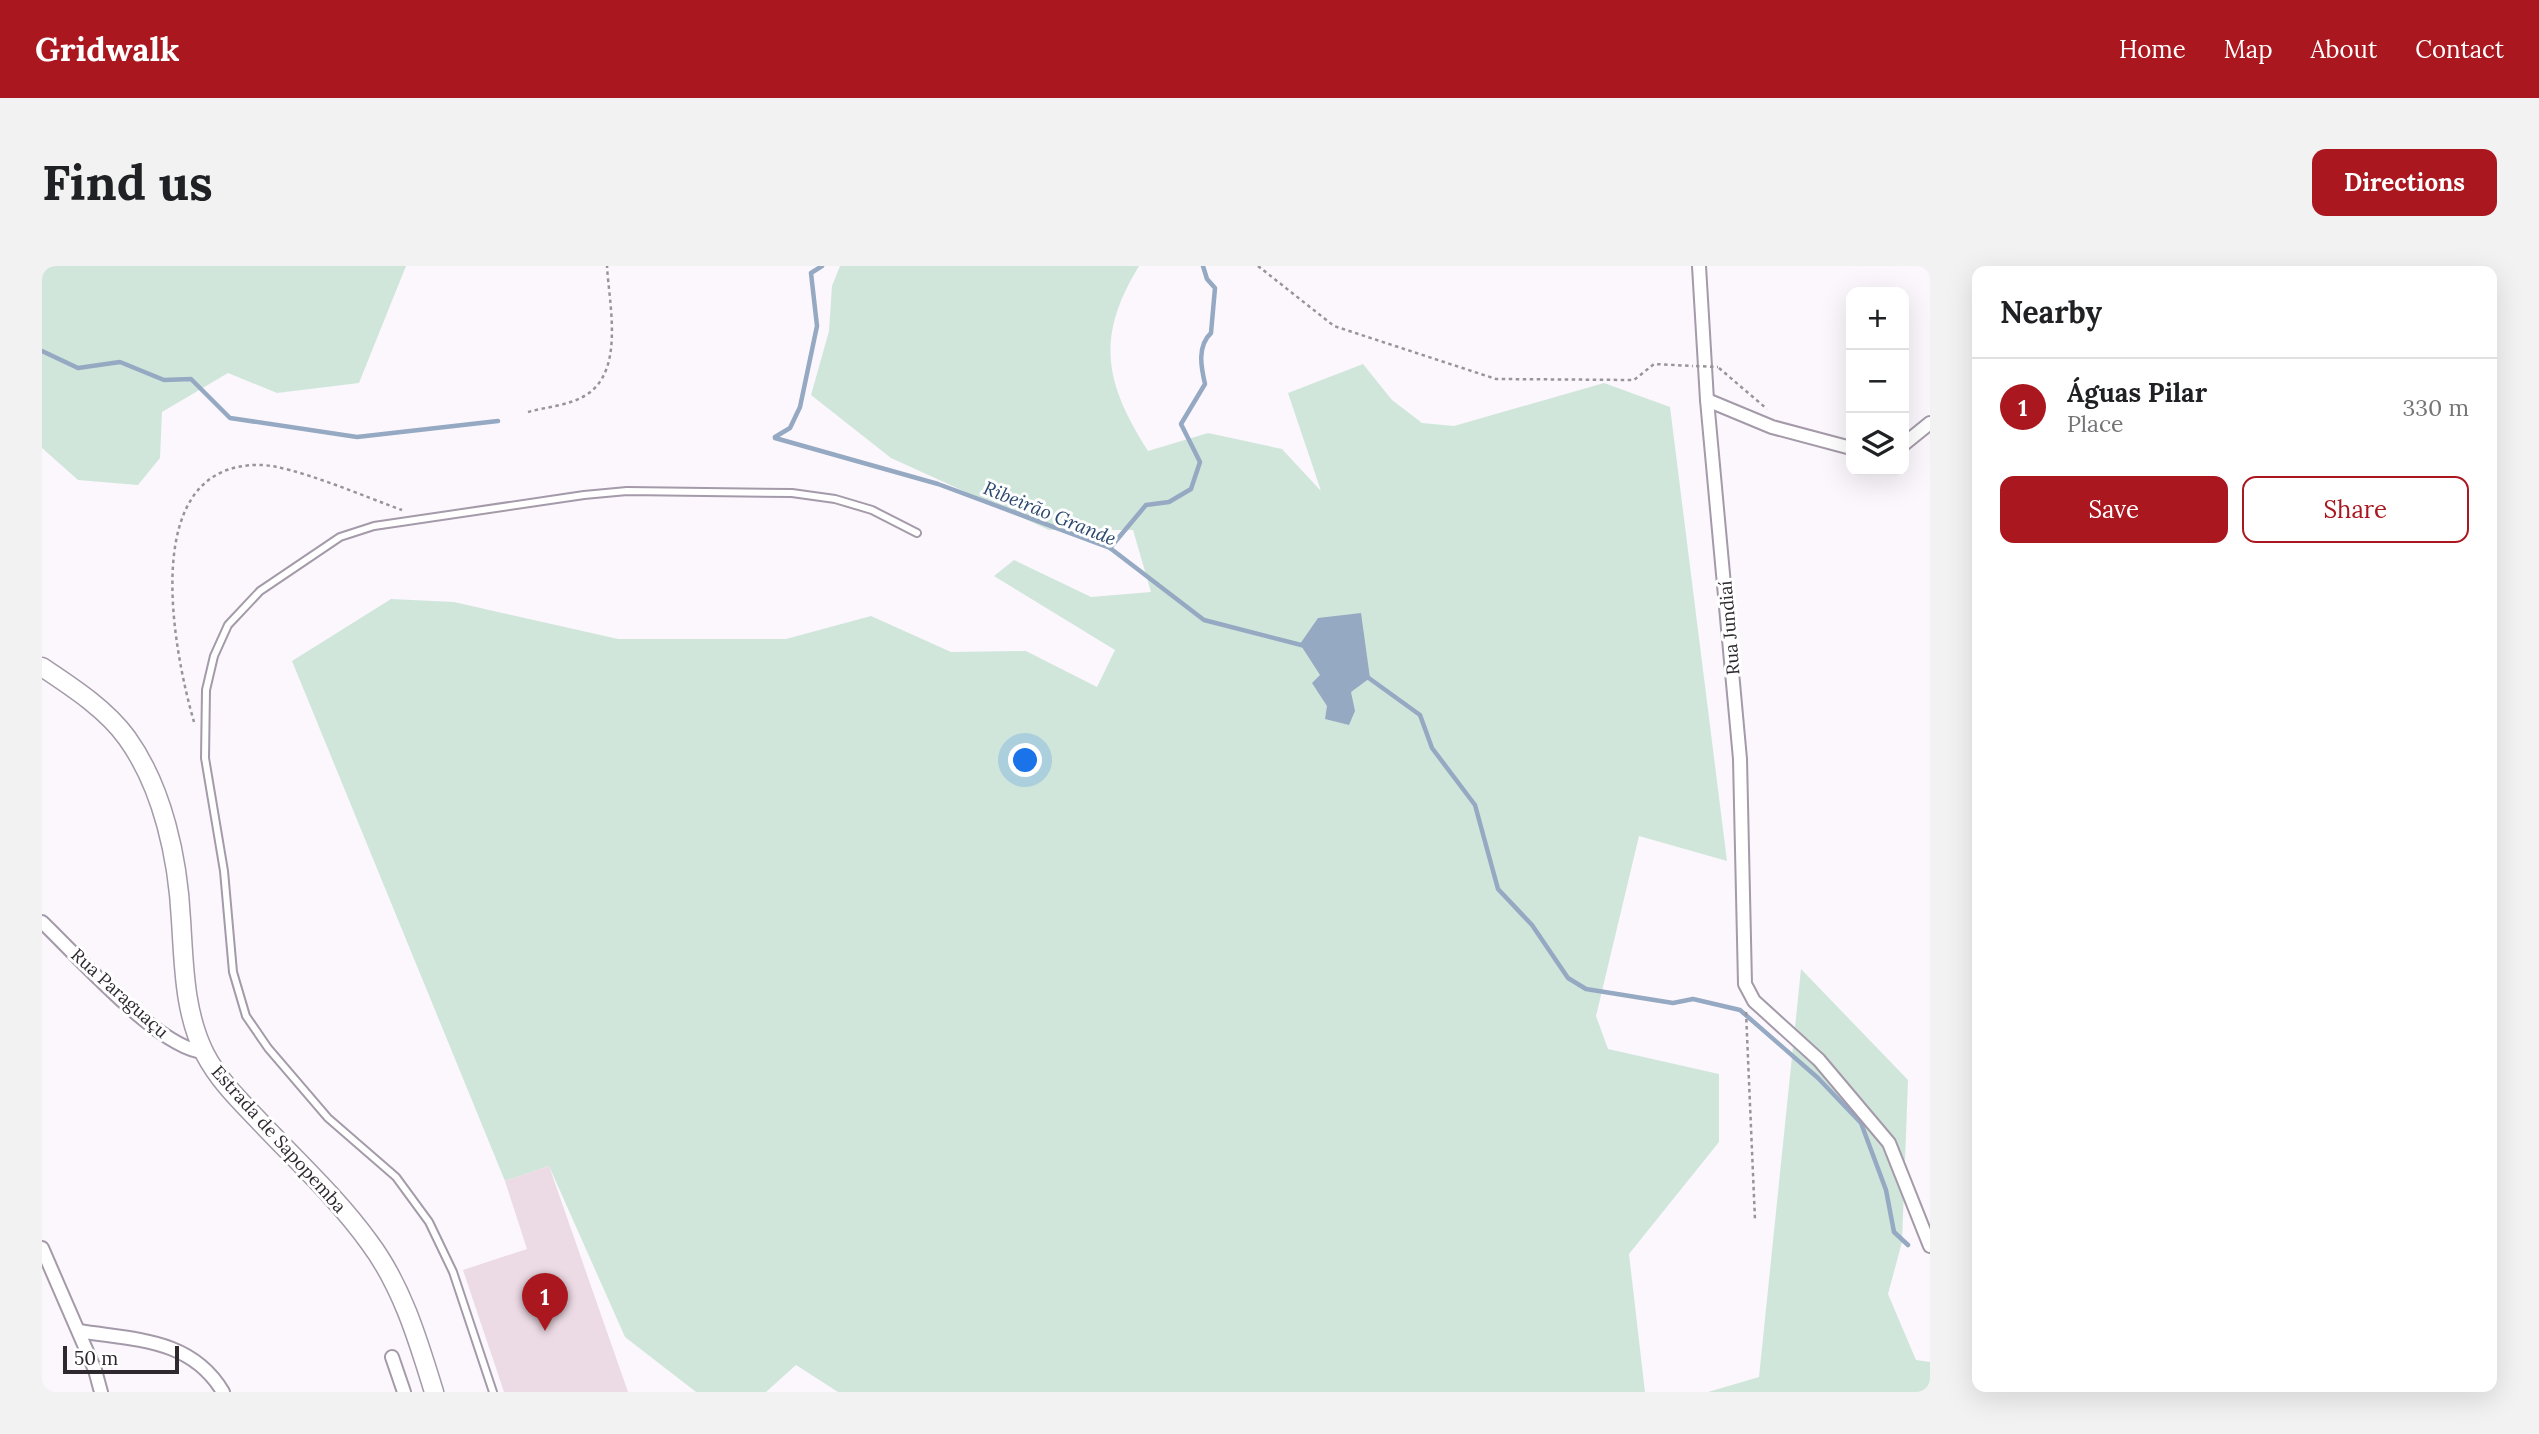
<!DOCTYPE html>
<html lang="en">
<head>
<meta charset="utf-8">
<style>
  body { margin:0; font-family:Lora,serif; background:#f2f2f2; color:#202124 }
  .controls { position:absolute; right:21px; top:21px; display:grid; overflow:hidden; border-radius:14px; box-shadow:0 7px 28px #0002 }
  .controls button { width:63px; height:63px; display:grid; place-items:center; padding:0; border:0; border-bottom:2px solid #e0e0e0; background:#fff; color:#202124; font:35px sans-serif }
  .scale { position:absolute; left:21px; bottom:18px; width:116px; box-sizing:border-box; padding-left:7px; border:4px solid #2d292f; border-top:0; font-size:19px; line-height:24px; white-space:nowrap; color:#2d292f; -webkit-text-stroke:5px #fff; paint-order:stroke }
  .you { position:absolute; left:984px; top:495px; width:24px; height:24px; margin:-18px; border:5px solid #fff; border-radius:50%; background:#1a73e8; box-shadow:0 0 0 10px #1a73e833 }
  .badge { display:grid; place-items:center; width:46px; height:46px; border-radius:50%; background:#ab171f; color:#fff; font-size:23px; font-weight:700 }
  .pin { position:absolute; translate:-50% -58px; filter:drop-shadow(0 2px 4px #0008) }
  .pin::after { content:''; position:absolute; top:37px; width:24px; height:21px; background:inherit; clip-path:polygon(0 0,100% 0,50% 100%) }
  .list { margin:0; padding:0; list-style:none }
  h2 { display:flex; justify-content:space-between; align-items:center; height:91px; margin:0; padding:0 28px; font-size:30px }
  h2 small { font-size:23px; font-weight:400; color:#757577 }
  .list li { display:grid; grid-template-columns:46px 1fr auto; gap:21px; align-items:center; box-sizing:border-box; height:98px; padding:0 28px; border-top:2px solid #e0e0e0 }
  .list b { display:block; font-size:26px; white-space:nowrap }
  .list p { margin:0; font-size:23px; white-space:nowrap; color:#757577 }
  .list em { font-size:23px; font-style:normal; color:#757577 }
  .actions { display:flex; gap:14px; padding:21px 28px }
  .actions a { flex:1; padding:16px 0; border:2px solid #ab171f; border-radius:14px; text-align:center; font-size:24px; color:#ab171f }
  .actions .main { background:#ab171f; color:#fff }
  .icon { flex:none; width:38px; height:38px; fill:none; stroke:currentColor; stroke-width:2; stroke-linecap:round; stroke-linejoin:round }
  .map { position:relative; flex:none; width:1888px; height:1126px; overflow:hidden; border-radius:14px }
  header { display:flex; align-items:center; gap:42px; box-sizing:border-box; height:98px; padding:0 35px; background:#ab171f; color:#fff }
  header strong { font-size:33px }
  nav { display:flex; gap:38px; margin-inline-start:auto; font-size:24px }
  .intro { display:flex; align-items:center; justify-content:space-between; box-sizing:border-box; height:168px; padding:0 42px }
  h1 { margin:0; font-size:49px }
  .button { padding:18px 32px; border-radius:14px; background:#ab171f; color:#fff; font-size:24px; font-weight:700 }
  main { display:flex; gap:42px; padding:0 42px }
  aside { flex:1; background:#fff; border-radius:14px; box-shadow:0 7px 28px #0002 }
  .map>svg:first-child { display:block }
  .green { fill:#d0e6db }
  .water { fill:#95a9c3 }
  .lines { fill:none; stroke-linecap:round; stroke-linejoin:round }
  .stream { stroke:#95a9c3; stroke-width:4.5 }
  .building { fill:#ecdae4 }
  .lane-casing { stroke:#a49aa9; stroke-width:10 }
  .street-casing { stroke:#a49aa9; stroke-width:16 }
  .secondary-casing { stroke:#a49aa9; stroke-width:21 }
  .path { stroke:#98949a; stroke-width:2.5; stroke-dasharray:3.5 3.5; stroke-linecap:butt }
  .lane { stroke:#fff; stroke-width:6 }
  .street { stroke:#fff; stroke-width:12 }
  .secondary { stroke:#fff; stroke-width:18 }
  .path-bridge { stroke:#98949a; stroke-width:2.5; stroke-dasharray:3.5 3.5; stroke-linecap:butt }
  .labels { text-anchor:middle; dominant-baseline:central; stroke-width:6; stroke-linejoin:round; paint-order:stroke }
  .street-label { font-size:18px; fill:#2d292f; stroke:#fff }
  .water-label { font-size:19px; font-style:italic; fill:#2a476d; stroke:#fff }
</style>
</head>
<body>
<header>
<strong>Gridwalk</strong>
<nav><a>Home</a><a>Map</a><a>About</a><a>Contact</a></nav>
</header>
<div class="intro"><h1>Find us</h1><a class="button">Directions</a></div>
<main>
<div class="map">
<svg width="1888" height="1126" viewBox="0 0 1888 1126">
  <rect width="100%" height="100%" fill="#fbf7fd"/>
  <!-- green -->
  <g class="green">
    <path d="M0,0H364L317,117L235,127L186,107L120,146L118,192L96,219L36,214L0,182Z"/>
    <path d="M798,0H1097C1053,72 1063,117 1106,185L1166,167L1240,183L1279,225L1246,127L1321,98L1350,134L1380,157L1412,160L1562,117L1628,141L1685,595L1597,570L1554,750L1566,783L1677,808V876L1587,988L1603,1126H796L754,1099L724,1126H654L583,1071L507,900L463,915L250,395L349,333L412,336L576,373H744L829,350L909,386L984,385L1055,421L1073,384L952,310L972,294L1049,331L1109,326L1091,264H1007L849,192L769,129L787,65L790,20Z"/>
    <path d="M1759,703L1866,814L1860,976L1846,1028L1874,1094L1888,1096V1126H1666L1717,1111Z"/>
  </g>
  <!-- water -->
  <path class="water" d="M1319,347L1328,412L1309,426L1313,445L1307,459L1283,453L1285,440L1270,417L1278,409L1258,378L1276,352Z"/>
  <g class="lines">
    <!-- stream -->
    <g class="stream">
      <path d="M0,85L36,102L78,96L122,114L149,113L188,152L315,171L456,155"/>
      <path d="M733,171L748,162L758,141L775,60L769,7L780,0"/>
      <path d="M733,172L896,218L1068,282L1162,354L1263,380"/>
      <path d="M1068,282L1104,239L1127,236L1149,223L1158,196L1139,158L1163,118C1159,101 1155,80 1169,67L1173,22L1165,13L1161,0"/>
      <path d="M1324,410L1378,449L1390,482L1433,539L1456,623L1490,659L1526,712L1544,723L1631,737L1651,733L1698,744L1776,812L1819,857L1844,924L1852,966L1866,979"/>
    </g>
  </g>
  <!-- building -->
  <path class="building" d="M507,900L586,1126H462L421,1004L485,983L463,915Z"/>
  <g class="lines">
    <!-- lane casing -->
    <g class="lane-casing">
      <path id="lane" d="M451,1126L411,1006L387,956L354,911L286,852L226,782L204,750L191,706L182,605L163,492L164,424L172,390L186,359L218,325L298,271L332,260L542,229L585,225L750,227L793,233L830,244L875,267"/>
    </g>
    <!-- street casing -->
    <g class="street-casing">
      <g id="street">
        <path d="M1657,0L1665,134L1698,493L1703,718L1712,735L1777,794L1847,877L1888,980"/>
        <path d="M1665,134L1730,161L1809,182"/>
        <path d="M1862,178L1888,157"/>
        <path d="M0,656C35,689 117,783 162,786"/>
        <path d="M0,982L53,1104L59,1126"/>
        <path d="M37,1065C92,1074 149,1072 181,1126"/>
        <path d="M350,1091L362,1126"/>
      </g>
    </g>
    <!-- secondary casing -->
    <g class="secondary-casing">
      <path id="secondary" d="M0,401C30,421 64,443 85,472C121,522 136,593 139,654C142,699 142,746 163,788C177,815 199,836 220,858C256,896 296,933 327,976C360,1020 376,1074 392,1126"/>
    </g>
    <!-- path -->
    <g class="path">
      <path d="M1216,0L1292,60L1454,113L1592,114L1612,98L1651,100"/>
      <path d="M1677,102L1725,143"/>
      <path d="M486,146C504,141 529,139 544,129C583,105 567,38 565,0"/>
      <path d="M152,456C131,383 95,197 218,199C250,199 326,232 360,244"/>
      <path d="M1704,746L1713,954"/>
    </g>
    <!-- lane -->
    <use href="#lane" class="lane"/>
    <!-- street -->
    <use href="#street" class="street"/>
    <!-- secondary -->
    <use href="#secondary" class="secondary"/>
    <!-- path-bridge -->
    <path class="path-bridge" d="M1654,100L1676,101"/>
  </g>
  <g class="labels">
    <!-- street labels -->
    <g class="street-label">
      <text transform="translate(1687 362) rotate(-95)">Rua Jundiaí</text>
      <text transform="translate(78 727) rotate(42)">Rua Paraguaçu</text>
      <text transform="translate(237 873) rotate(48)">Estrada de Sapopemba</text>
    </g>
    <!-- water labels -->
    <g class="water-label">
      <text transform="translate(1008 247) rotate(22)">Ribeirão Grande</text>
    </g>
  </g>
</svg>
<div class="controls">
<button>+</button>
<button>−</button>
<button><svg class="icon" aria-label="layers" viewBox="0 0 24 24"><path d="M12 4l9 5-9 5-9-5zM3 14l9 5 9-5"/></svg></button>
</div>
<div class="scale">50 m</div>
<div class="you"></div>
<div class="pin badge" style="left:503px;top:1065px">1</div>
</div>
<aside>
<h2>Nearby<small></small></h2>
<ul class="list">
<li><span class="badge">1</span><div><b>Águas Pilar</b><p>Place</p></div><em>330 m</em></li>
</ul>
<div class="actions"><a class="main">Save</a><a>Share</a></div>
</aside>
</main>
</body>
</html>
